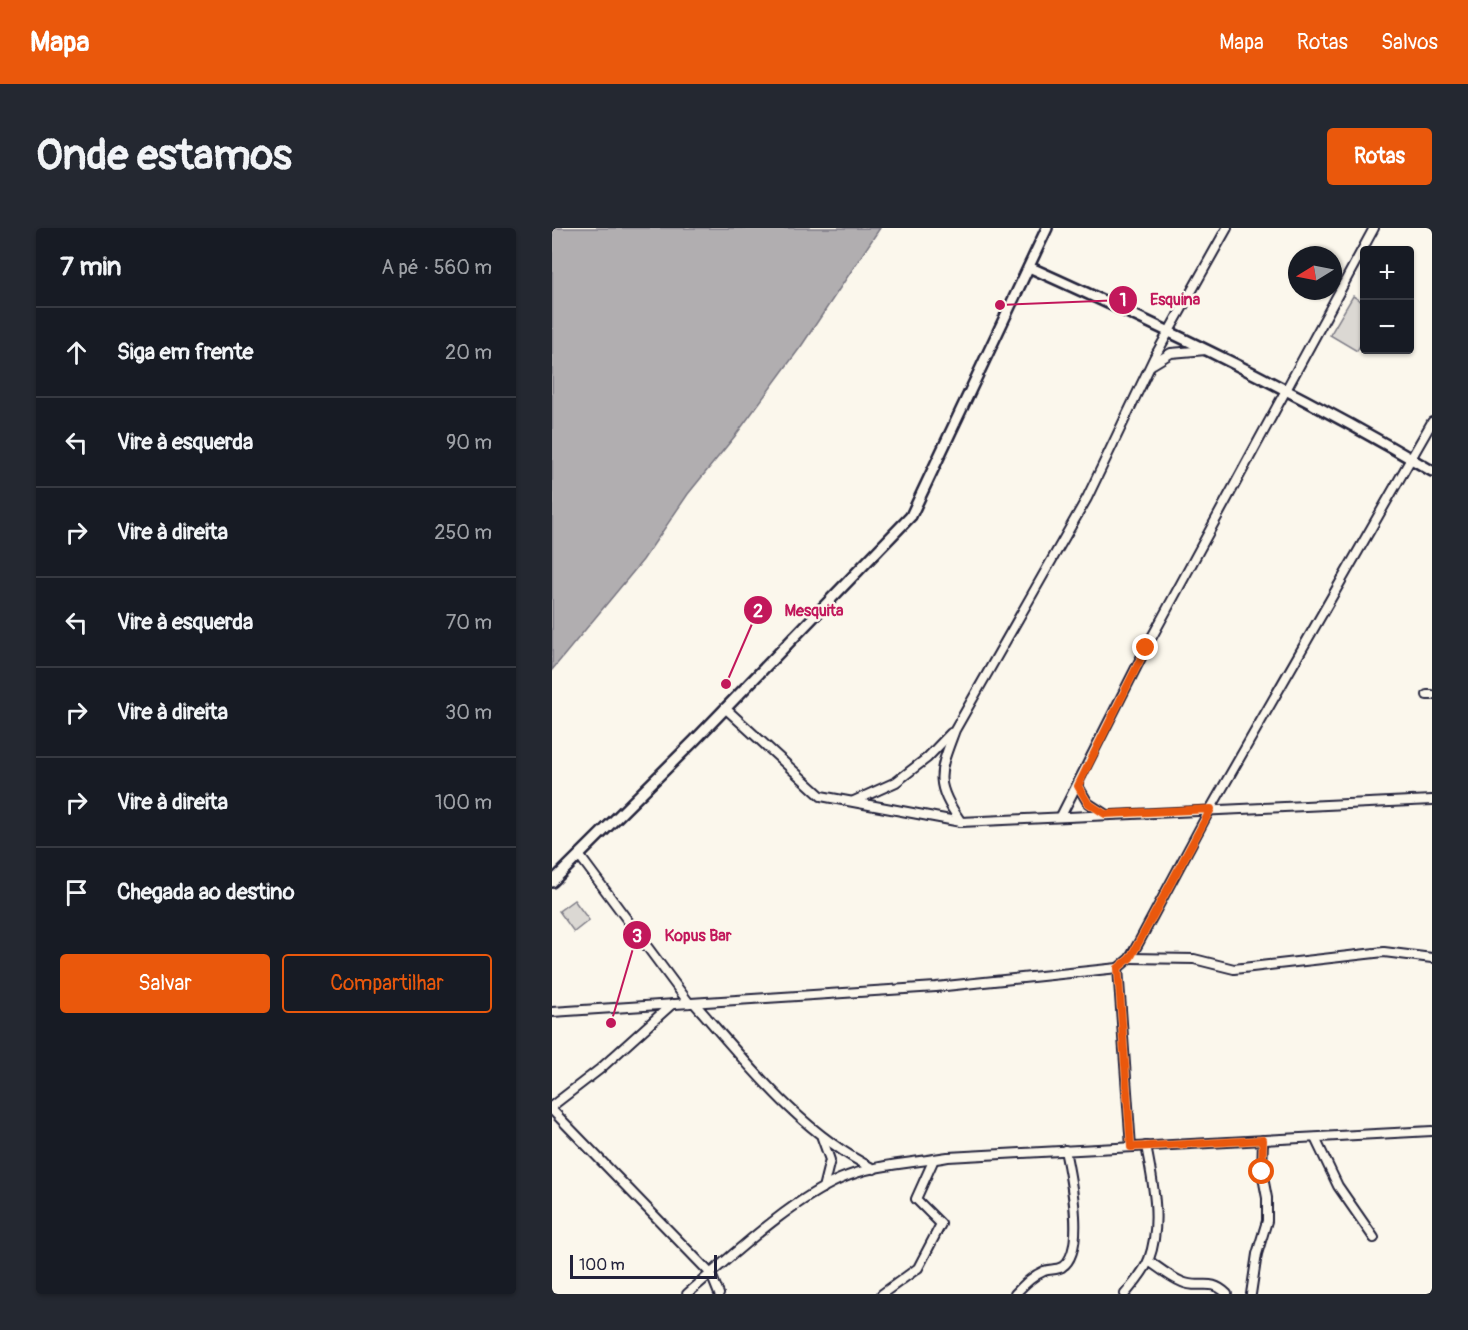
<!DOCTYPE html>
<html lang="pt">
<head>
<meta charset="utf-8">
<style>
  body { margin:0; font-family:Pangolin,sans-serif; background:#242831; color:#f1f3f6 }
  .controls { position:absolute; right:18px; top:18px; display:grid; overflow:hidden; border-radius:6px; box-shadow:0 2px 4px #0004 }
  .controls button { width:54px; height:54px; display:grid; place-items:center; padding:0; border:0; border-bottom:2px solid #363941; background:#171b24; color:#f1f3f6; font:30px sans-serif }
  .compass { position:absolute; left:736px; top:18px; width:54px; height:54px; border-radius:50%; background:#171b24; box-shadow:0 2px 4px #0004; rotate:260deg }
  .scale { position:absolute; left:18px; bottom:15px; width:147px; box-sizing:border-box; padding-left:6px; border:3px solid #22223b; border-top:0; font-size:16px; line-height:21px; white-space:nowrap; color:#22223b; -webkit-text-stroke:4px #fbf7ec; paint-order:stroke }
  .stop { position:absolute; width:18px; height:18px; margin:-14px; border:4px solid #ea580c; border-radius:50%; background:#fff }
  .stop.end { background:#ea580c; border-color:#fff; box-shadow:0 2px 6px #0008 }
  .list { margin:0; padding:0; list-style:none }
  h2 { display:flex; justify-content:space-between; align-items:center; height:78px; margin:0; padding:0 24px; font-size:26px }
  h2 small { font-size:20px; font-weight:400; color:#9ea1a6 }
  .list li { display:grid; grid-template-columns:39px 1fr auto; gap:18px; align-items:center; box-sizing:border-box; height:90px; padding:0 24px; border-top:2px solid #363941 }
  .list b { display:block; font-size:22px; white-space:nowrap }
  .list em { font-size:20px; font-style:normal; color:#9ea1a6 }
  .actions { display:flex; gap:12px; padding:18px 24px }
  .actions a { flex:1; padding:14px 0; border:2px solid #ea580c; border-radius:6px; text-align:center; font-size:21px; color:#ea580c }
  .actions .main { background:#ea580c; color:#fff }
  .icon { flex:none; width:33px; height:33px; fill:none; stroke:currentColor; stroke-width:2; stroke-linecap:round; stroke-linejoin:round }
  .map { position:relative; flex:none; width:880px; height:1066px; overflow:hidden; border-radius:6px }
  header { display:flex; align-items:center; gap:36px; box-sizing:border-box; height:84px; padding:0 30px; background:#ea580c; color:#fff }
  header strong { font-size:28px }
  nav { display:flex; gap:33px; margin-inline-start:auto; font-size:21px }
  .intro { display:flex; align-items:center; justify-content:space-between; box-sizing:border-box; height:144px; padding:0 36px }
  h1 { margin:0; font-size:42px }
  .button { padding:15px 27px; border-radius:6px; background:#ea580c; color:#fff; font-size:21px; font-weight:700 }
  main { display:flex; gap:36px; padding:0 36px }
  aside { flex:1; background:#171b24; border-radius:6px; box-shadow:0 2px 4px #0004 }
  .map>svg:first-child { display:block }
  .green { fill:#dbd8d3; stroke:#7e7d87; stroke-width:1.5 }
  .water { fill:#b1aeb0; stroke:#787681; stroke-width:1.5 }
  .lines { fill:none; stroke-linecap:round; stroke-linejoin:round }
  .minor-casing { stroke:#22223b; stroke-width:12 }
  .tertiary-casing { stroke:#22223b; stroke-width:14 }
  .minor { stroke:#fbf7ec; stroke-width:8 }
  .tertiary { stroke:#fbf7ec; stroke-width:9 }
  .route { stroke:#ea580c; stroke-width:8 }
  .leader { fill:none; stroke:#c2185b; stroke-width:2 }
  .callout-dot { fill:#c2185b; stroke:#fbf7ec; stroke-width:2 }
  .mark-label { font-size:18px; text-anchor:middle; font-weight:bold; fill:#fff }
  .callout-label { font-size:16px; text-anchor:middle; font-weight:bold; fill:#c2185b; stroke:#fbf7ec; stroke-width:5; stroke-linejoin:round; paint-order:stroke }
</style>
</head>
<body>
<header>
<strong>Mapa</strong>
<nav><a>Mapa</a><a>Rotas</a><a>Salvos</a></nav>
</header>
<div class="intro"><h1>Onde estamos</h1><a class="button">Rotas</a></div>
<main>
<aside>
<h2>7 min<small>A pé · 560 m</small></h2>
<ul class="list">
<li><svg class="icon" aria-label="ahead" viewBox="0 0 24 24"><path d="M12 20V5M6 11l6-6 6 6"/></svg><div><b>Siga em frente</b></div><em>20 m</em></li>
<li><svg class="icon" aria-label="left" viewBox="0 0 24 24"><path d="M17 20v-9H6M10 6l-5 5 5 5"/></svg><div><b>Vire à esquerda</b></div><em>90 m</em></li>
<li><svg class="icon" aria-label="right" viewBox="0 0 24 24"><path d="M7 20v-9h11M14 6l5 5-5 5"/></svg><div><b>Vire à direita</b></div><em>250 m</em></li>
<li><svg class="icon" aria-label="left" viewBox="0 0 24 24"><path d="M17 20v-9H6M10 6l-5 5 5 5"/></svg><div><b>Vire à esquerda</b></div><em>70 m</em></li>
<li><svg class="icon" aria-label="right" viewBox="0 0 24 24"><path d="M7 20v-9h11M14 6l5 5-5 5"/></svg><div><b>Vire à direita</b></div><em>30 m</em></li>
<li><svg class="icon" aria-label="right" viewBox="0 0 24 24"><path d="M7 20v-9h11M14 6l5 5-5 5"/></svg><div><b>Vire à direita</b></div><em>100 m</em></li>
<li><svg class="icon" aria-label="arrive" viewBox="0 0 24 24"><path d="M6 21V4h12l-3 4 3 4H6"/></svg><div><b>Chegada ao destino</b></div></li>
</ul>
<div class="actions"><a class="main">Salvar</a><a>Compartilhar</a></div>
</aside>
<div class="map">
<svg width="880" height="1066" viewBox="0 0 880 1066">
  <rect width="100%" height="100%" fill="#fbf7ec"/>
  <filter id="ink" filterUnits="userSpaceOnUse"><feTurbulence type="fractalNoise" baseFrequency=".0167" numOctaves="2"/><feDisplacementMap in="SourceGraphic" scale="12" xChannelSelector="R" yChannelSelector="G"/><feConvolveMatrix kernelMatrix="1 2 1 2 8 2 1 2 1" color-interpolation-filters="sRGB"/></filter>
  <g filter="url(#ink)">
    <!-- green -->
    <g class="green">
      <path d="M801,68L812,75V110L805,123L778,107Z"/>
      <path d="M22,672L37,692L22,704L7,683Z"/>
    </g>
    <!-- water -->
    <path class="water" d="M0,0H328L250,117L183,208L136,266L91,332L0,442Z"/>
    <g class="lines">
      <!-- minor casing -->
      <g class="minor-casing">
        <g id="minor">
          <path d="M601,136L619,125L654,122"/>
          <path d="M875,467H880"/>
          <path d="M173,480L269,568L409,594L880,572"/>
          <path d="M526,558L536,575L553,586"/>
          <path d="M302,573L344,554L375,530L399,505"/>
          <path d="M509,588L594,420L822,0"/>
          <path d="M409,594C381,554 387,545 403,502L535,270L602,130L675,0"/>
          <path d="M27,627L137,775"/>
          <path d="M578,730L642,731L682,741L832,724L880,730"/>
          <path d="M566,740L579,919"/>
          <path d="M143,776C196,836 249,905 322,941"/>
          <path d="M0,784L384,759L566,740L578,730L587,714L655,587L880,194"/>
          <path d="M0,878L48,841L120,776"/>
          <path d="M0,882L159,1046L167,1066"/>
          <path d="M270,910L278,932L271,960"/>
          <path d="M763,910L786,958L822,1010"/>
          <path d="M597,1033C607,1040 618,1049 630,1054C648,1062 658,1049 675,1066"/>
          <path d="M135,1066C180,1028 235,975 288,951C321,936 361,935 396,929L880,903"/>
          <path d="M330,1066L366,1040L389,996L364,971L382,931"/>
          <path d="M463,1066C472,1057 480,1048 492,1043C498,1041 505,1042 510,1039C535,1023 518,947 513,922"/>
          <path d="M573,1066C581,1056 593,1043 597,1031C610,995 601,954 594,918"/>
          <path d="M699,1066L705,1026L715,993V970L710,944L711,912"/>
        </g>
      </g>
      <!-- tertiary casing -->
      <g class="tertiary-casing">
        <g id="tertiary">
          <path d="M477,39C615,101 750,166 880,243"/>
          <path d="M0,654L142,513L359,288L495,0"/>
        </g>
      </g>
      <!-- minor -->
      <use href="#minor" class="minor"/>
      <!-- tertiary -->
      <use href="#tertiary" class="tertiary"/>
    </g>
  </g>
  <g class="lines" filter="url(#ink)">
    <!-- route -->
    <path class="route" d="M594,420L526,558L536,575L553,586L659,581L587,714L578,730L566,740L579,919L711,912L710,944"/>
  </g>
  <!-- callouts -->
  <path class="leader" d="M448 77L571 72M174 456L206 382M59 795L85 707"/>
  <g class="callout-dot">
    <circle cx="448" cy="77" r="6"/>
    <circle cx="174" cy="456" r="6"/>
    <circle cx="59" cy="795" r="6"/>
    <circle cx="571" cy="72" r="15"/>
    <circle cx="206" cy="382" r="15"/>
    <circle cx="85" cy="707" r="15"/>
  </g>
  <g class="mark-label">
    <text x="571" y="78">1</text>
    <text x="206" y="389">2</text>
    <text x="85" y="714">3</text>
  </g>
  <g class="callout-label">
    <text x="623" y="77">Esquina</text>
    <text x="262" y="388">Mesquita</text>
    <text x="146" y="713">Kopus Bar</text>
  </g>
</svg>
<div class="controls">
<button>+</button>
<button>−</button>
</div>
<svg class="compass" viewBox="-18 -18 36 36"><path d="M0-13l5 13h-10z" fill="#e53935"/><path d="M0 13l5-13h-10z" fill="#9ea1a6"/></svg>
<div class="scale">100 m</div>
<div class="stop" style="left:710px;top:944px"></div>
<div class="stop end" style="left:594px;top:420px"></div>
</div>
</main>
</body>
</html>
